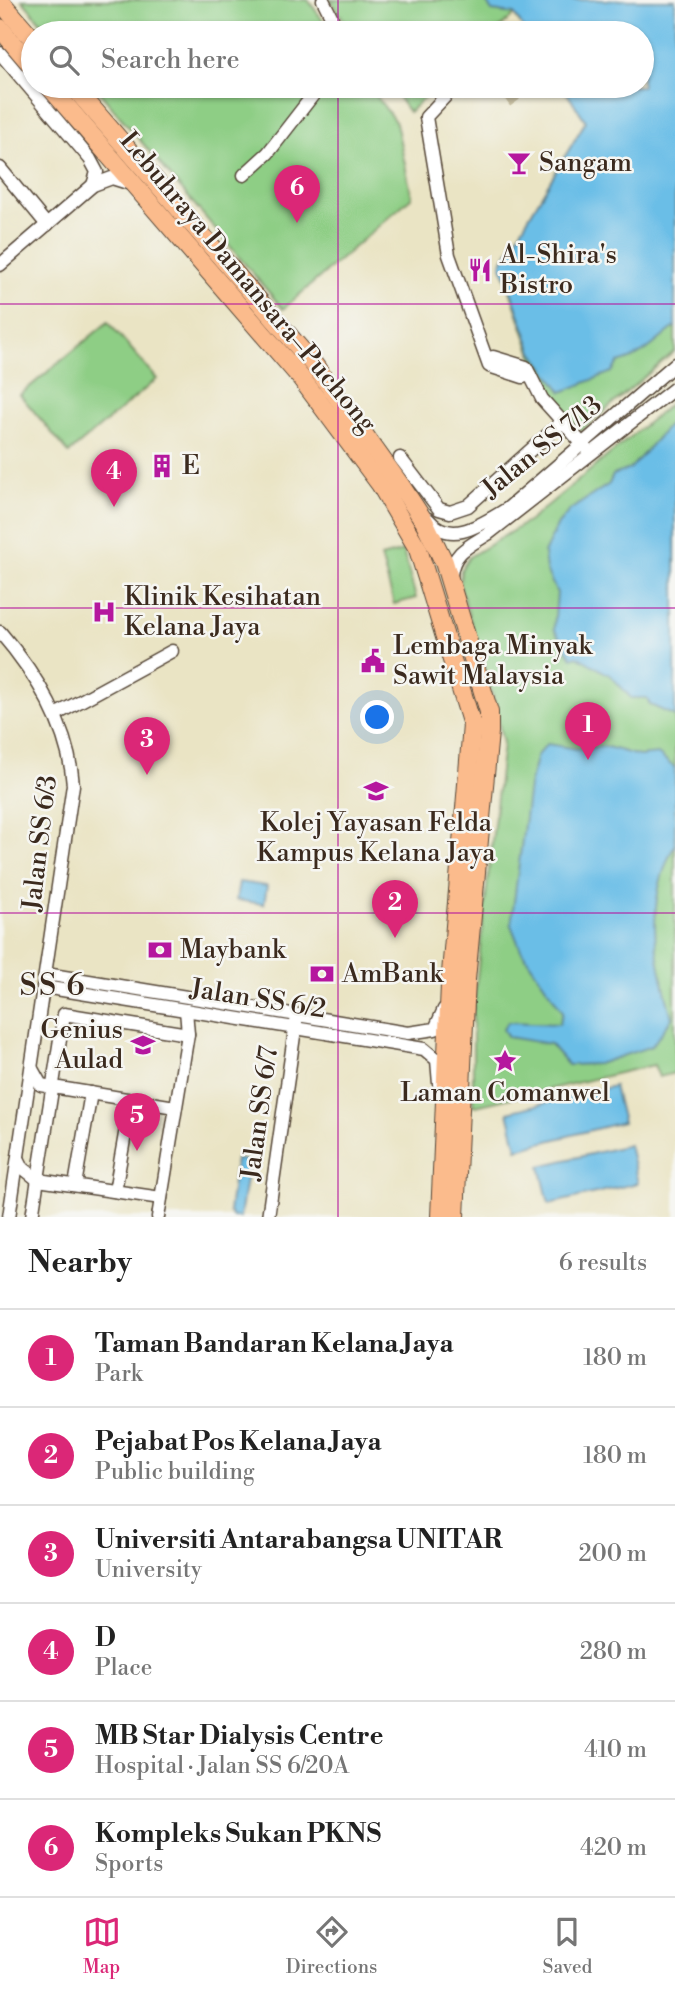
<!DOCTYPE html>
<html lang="en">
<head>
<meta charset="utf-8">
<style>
  body { margin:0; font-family:"Libre Bodoni",serif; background:#f6f6f6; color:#222 }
  .you { position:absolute; left:378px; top:718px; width:24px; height:24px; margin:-18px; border:5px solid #fff; border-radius:50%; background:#1a73e8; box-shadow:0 0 0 10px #1a73e833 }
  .badge { display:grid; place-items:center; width:46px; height:46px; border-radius:50%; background:#db2777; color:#fff; font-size:23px; font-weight:700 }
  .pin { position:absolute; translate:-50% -58px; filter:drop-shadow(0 2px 4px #0008) }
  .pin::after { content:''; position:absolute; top:37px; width:24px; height:21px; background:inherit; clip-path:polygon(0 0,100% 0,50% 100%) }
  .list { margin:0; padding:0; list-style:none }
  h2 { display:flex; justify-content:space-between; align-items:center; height:91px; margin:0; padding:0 28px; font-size:30px }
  h2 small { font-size:23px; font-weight:400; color:#767676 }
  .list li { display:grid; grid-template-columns:46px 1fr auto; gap:21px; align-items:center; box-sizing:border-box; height:98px; padding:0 28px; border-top:2px solid #e0e0e0 }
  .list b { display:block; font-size:26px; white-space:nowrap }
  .list p { margin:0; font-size:23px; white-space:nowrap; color:#767676 }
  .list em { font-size:23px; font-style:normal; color:#767676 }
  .icon { flex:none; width:38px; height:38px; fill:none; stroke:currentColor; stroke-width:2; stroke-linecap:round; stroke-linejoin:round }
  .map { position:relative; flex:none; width:675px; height:1217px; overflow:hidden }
  .search { position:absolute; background:#fff; box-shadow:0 2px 5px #0004; left:21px; right:21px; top:21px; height:77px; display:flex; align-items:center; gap:18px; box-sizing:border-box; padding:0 24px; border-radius:38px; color:#767676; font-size:26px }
  .sheet { height:679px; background:#fff }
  nav { display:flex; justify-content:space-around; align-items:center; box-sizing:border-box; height:98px; border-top:2px solid #e0e0e0; background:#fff; font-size:19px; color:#767676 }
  nav a { display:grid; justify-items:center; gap:4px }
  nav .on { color:#db2777 }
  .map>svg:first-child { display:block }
  .green { fill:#8ece85; stroke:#647c52; stroke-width:2 }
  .water { fill:#6bbee7; stroke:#537482; stroke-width:2 }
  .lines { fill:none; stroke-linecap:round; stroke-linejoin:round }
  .minor-tunnel { stroke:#c7bfa3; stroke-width:12; stroke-dasharray:12 6; stroke-linecap:butt }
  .minor-casing { stroke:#554637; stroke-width:15 }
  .highway-casing { stroke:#554637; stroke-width:20 }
  .minor { stroke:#fff; stroke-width:12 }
  .highway { stroke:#fbbb8c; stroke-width:18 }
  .grid { fill:none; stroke:#b5179e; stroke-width:2; stroke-opacity:0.55 }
  .labels { text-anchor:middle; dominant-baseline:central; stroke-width:5; stroke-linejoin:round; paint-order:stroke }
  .poi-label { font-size:26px; fill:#3b2a1e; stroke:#f6f6f2; text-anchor:start }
  .street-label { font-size:26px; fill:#3b2a1e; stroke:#f6f6f2 }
  .quarter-label { font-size:30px; letter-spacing:2px; fill:#3b2a1e; stroke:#f6f6f2 }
</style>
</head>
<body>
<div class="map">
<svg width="675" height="1217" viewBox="0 0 675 1217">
  <rect width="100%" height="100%" fill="#f6f6f2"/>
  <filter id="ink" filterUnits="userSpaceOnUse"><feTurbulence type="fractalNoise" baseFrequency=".0143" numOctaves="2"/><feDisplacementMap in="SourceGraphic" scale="14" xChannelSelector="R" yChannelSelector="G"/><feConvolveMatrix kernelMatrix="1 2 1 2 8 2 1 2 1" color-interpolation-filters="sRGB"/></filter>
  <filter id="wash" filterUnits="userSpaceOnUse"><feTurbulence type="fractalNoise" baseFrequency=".00686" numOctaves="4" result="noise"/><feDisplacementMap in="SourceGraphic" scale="28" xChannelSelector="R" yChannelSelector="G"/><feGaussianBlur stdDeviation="1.57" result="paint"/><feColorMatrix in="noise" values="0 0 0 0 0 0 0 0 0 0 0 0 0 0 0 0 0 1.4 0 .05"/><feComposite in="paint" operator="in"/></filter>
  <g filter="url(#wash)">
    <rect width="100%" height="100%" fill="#eae4c4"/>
    <!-- green -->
    <g class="green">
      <path d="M22,0H308L332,33H50Z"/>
      <path d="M330,0H675V351L581,431L542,384L501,264L586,121L562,86H642V33H527L514,15L494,33H353Z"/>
      <path d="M94,86H369L396,123L412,197L283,309Z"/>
      <path d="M390,86H437L409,112Z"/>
      <path d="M108,322L157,379L69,453L20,395Z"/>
      <path d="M675,400V1073L659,1077L654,1065L476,1106L473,1105V1013L503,743L493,697L460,585L461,570L469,557L529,521Z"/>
      <path d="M403,551L416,598L394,604L381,557Z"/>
    </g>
    <!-- water -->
    <g class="water">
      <path d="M485,0H675V327C655,342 643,357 618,363L612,372L562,392L533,352L501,264L586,121L562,86H642V33H527L514,14L492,11Z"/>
      <path d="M675,418V716L650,705L647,698H631L611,676L577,656L572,658L554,629L557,593L546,570L544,553L558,524L570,510L609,484L613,475L630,469Z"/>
      <path d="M547,744L579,749L604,746L639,756L658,754L675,768V846C668,855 666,865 662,876C647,928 659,967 672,1018L652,1046L598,1064L568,1065L550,1044L508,1037L503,1029L508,1022L559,1024L563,1012L521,950L511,925L529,786L537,755Z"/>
      <path d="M239,882L267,886L264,904L236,900Z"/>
      <path d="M614,1086L623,1122L517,1149L508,1112Z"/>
      <path d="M629,1145L638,1183L549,1204L540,1166Z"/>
      <path d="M236,1159L249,1161L240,1217H233L229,1212Z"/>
    </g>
  </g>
  <g filter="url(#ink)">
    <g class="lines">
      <!-- minor-tunnel -->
      <path class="minor-tunnel" d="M510,96L515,103"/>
      <!-- minor casing -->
      <g class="minor-casing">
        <g id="minor">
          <path d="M323,0L332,18V33"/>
          <path d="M0,53L90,159L97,172L93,185"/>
          <path d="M455,86L426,117L449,255L489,366L523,377L530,375L526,367L493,357L487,359"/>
          <path d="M0,168L47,225"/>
          <path d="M244,175L268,153L320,86"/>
          <path d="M0,265L93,185L112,178L131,184"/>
          <path d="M530,375L542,399L587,449"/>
          <path d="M400,458L439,509L450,512L468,506L562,422"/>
          <path d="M428,519C451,547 483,523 507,509L675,364"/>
          <path d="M451,575C453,552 469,546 488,534L675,388"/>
          <path d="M0,632C37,675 69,728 73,785L9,1217"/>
          <path d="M55,715L172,651"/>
          <path d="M46,974L408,1033L435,1029L444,1009"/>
          <path d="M44,987L424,1049L437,1060L439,1084"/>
          <path d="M32,1069L41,1085L175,1107"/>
          <path d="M18,1158L23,1168L38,1180L161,1198"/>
          <path d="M75,1185L91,1093"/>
          <path d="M115,1191L131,1100"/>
          <path d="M32,1217L64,1014L188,1034"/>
          <path d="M158,1217L188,1034L186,1010"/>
          <path d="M268,1217L296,1022"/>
        </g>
      </g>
      <!-- highway casing -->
      <g class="highway-casing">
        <g id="highway">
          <path d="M0,1L33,39"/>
          <path d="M0,28L33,67"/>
          <path d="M49,86L301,378L380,484L418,549L472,725L450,985L440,1217"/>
          <path d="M73,86L315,366L401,486L424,521L444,562L489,712V732L466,980L455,1217"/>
        </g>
      </g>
      <!-- minor -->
      <use href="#minor" class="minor"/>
      <!-- highway -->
      <use href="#highway" class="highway"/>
    </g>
  </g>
  <!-- grid -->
  <path class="grid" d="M338,0V33M338,86V1217M0,304H675M0,608H675M0,913H675"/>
  <!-- icons -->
  <defs>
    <g id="bar-bare" transform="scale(1.89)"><path d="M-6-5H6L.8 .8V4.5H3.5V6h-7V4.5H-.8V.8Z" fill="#b5179e" stroke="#f6f6f2" stroke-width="2.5" paint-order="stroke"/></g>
    <g id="restaurant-bare" transform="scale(1.89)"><path d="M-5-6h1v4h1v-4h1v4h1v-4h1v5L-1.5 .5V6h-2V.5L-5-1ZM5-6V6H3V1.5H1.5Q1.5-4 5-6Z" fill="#b5179e" stroke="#f6f6f2" stroke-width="2.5" paint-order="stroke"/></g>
    <g id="building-bare" transform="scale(1.89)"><path d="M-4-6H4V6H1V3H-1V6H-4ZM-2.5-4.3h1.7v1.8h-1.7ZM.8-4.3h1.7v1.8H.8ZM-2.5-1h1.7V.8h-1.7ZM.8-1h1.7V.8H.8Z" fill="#b5179e" stroke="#f6f6f2" stroke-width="2.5" paint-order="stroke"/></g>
    <g id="hospital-bare" transform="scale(1.89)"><path d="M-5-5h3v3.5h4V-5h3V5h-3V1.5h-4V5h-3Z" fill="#b5179e" stroke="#f6f6f2" stroke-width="2.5" paint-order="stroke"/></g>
    <g id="civic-bare" transform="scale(1.89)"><path d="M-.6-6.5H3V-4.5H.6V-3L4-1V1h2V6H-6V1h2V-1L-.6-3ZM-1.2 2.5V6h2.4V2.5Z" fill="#b5179e" stroke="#f6f6f2" stroke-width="2.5" paint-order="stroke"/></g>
    <g id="university-bare" transform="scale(1.89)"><path d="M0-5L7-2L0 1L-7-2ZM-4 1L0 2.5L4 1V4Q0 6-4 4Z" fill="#b5179e" stroke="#f6f6f2" stroke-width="2.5" paint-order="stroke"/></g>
    <g id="bank-bare" transform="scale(1.89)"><path d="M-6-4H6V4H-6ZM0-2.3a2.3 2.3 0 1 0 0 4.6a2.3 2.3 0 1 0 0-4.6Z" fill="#b5179e" stroke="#f6f6f2" stroke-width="2.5" paint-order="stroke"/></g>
    <g id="school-bare" transform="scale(1.89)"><path d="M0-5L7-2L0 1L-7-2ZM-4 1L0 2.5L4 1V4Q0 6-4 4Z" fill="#b5179e" stroke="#f6f6f2" stroke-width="2.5" paint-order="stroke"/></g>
    <g id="sight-bare" transform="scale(1.89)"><path d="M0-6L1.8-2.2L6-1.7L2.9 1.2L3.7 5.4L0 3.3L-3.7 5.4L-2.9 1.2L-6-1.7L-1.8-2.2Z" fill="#b5179e" stroke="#f6f6f2" stroke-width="2.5" paint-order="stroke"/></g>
  </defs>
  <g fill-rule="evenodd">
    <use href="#bar-bare" x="519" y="163"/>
    <use href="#restaurant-bare" x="480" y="270"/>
    <use href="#building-bare" x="162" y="466"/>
    <use href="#hospital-bare" x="104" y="612"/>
    <use href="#civic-bare" x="373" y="661"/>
    <use href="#university-bare" x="376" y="791"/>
    <use href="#bank-bare" x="160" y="950"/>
    <use href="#bank-bare" x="322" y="974"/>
    <use href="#school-bare" x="143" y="1045"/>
    <use href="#sight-bare" x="505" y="1061"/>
  </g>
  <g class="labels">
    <!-- poi labels -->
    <g class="poi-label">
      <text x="539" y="163">Sangam</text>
      <text x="500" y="255">Al-Shira's<tspan x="500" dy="30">Bistro</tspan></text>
      <text x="182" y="466">E</text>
      <text x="124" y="597">Klinik Kesihatan<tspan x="124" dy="30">Kelana Jaya</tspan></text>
      <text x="393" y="646">Lembaga Minyak<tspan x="393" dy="30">Sawit Malaysia</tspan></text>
      <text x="376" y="823" text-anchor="middle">Kolej Yayasan Felda<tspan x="376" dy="30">Kampus Kelana Jaya</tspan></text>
      <text x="180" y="950">Maybank</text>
      <text x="342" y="974">AmBank</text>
      <text x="123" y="1030" text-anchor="end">Genius<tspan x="123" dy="30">Aulad</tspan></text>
      <text x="505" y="1093" text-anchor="middle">Laman Comanwel</text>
    </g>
    <!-- street labels -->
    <g class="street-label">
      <text transform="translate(248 282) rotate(50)">Lebuhraya Damansara–Puchong</text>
      <text transform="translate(542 447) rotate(-39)">Jalan SS 7/13</text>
      <text transform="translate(40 843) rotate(-83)">Jalan SS 6/3</text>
      <text transform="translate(258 999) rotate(9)">Jalan SS 6/2</text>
      <text transform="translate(260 1113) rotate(-82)">Jalan SS 6/7</text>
    </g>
    <!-- quarter labels -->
    <g class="quarter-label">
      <text x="53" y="986">SS 6</text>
    </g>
  </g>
</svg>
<div class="you"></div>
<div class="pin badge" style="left:588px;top:760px">1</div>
<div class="pin badge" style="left:395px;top:938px">2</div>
<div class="pin badge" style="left:147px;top:775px">3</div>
<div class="pin badge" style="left:114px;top:507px">4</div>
<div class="pin badge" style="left:137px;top:1151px">5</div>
<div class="pin badge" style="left:297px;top:223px">6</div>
<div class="search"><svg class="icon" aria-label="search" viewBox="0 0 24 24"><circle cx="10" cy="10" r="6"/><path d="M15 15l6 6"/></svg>Search here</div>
</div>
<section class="sheet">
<h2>Nearby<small>6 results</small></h2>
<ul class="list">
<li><span class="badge">1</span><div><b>Taman Bandaran Kelana Jaya</b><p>Park</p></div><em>180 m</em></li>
<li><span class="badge">2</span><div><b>Pejabat Pos Kelana Jaya</b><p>Public building</p></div><em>180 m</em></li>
<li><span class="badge">3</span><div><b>Universiti Antarabangsa UNITAR</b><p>University</p></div><em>200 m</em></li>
<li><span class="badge">4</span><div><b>D</b><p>Place</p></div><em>280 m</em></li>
<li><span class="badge">5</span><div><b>MB Star Dialysis Centre</b><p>Hospital · Jalan SS 6/20A</p></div><em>410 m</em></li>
<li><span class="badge">6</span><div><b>Kompleks Sukan PKNS</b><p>Sports</p></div><em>420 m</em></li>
</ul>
</section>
<nav>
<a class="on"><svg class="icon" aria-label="map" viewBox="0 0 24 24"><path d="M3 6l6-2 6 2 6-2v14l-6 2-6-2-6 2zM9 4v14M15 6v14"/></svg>Map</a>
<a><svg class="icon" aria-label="directions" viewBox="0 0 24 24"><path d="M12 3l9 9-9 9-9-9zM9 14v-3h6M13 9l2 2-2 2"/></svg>Directions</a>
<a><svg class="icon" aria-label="saved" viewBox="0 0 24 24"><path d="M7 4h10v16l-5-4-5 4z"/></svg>Saved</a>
</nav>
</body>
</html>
